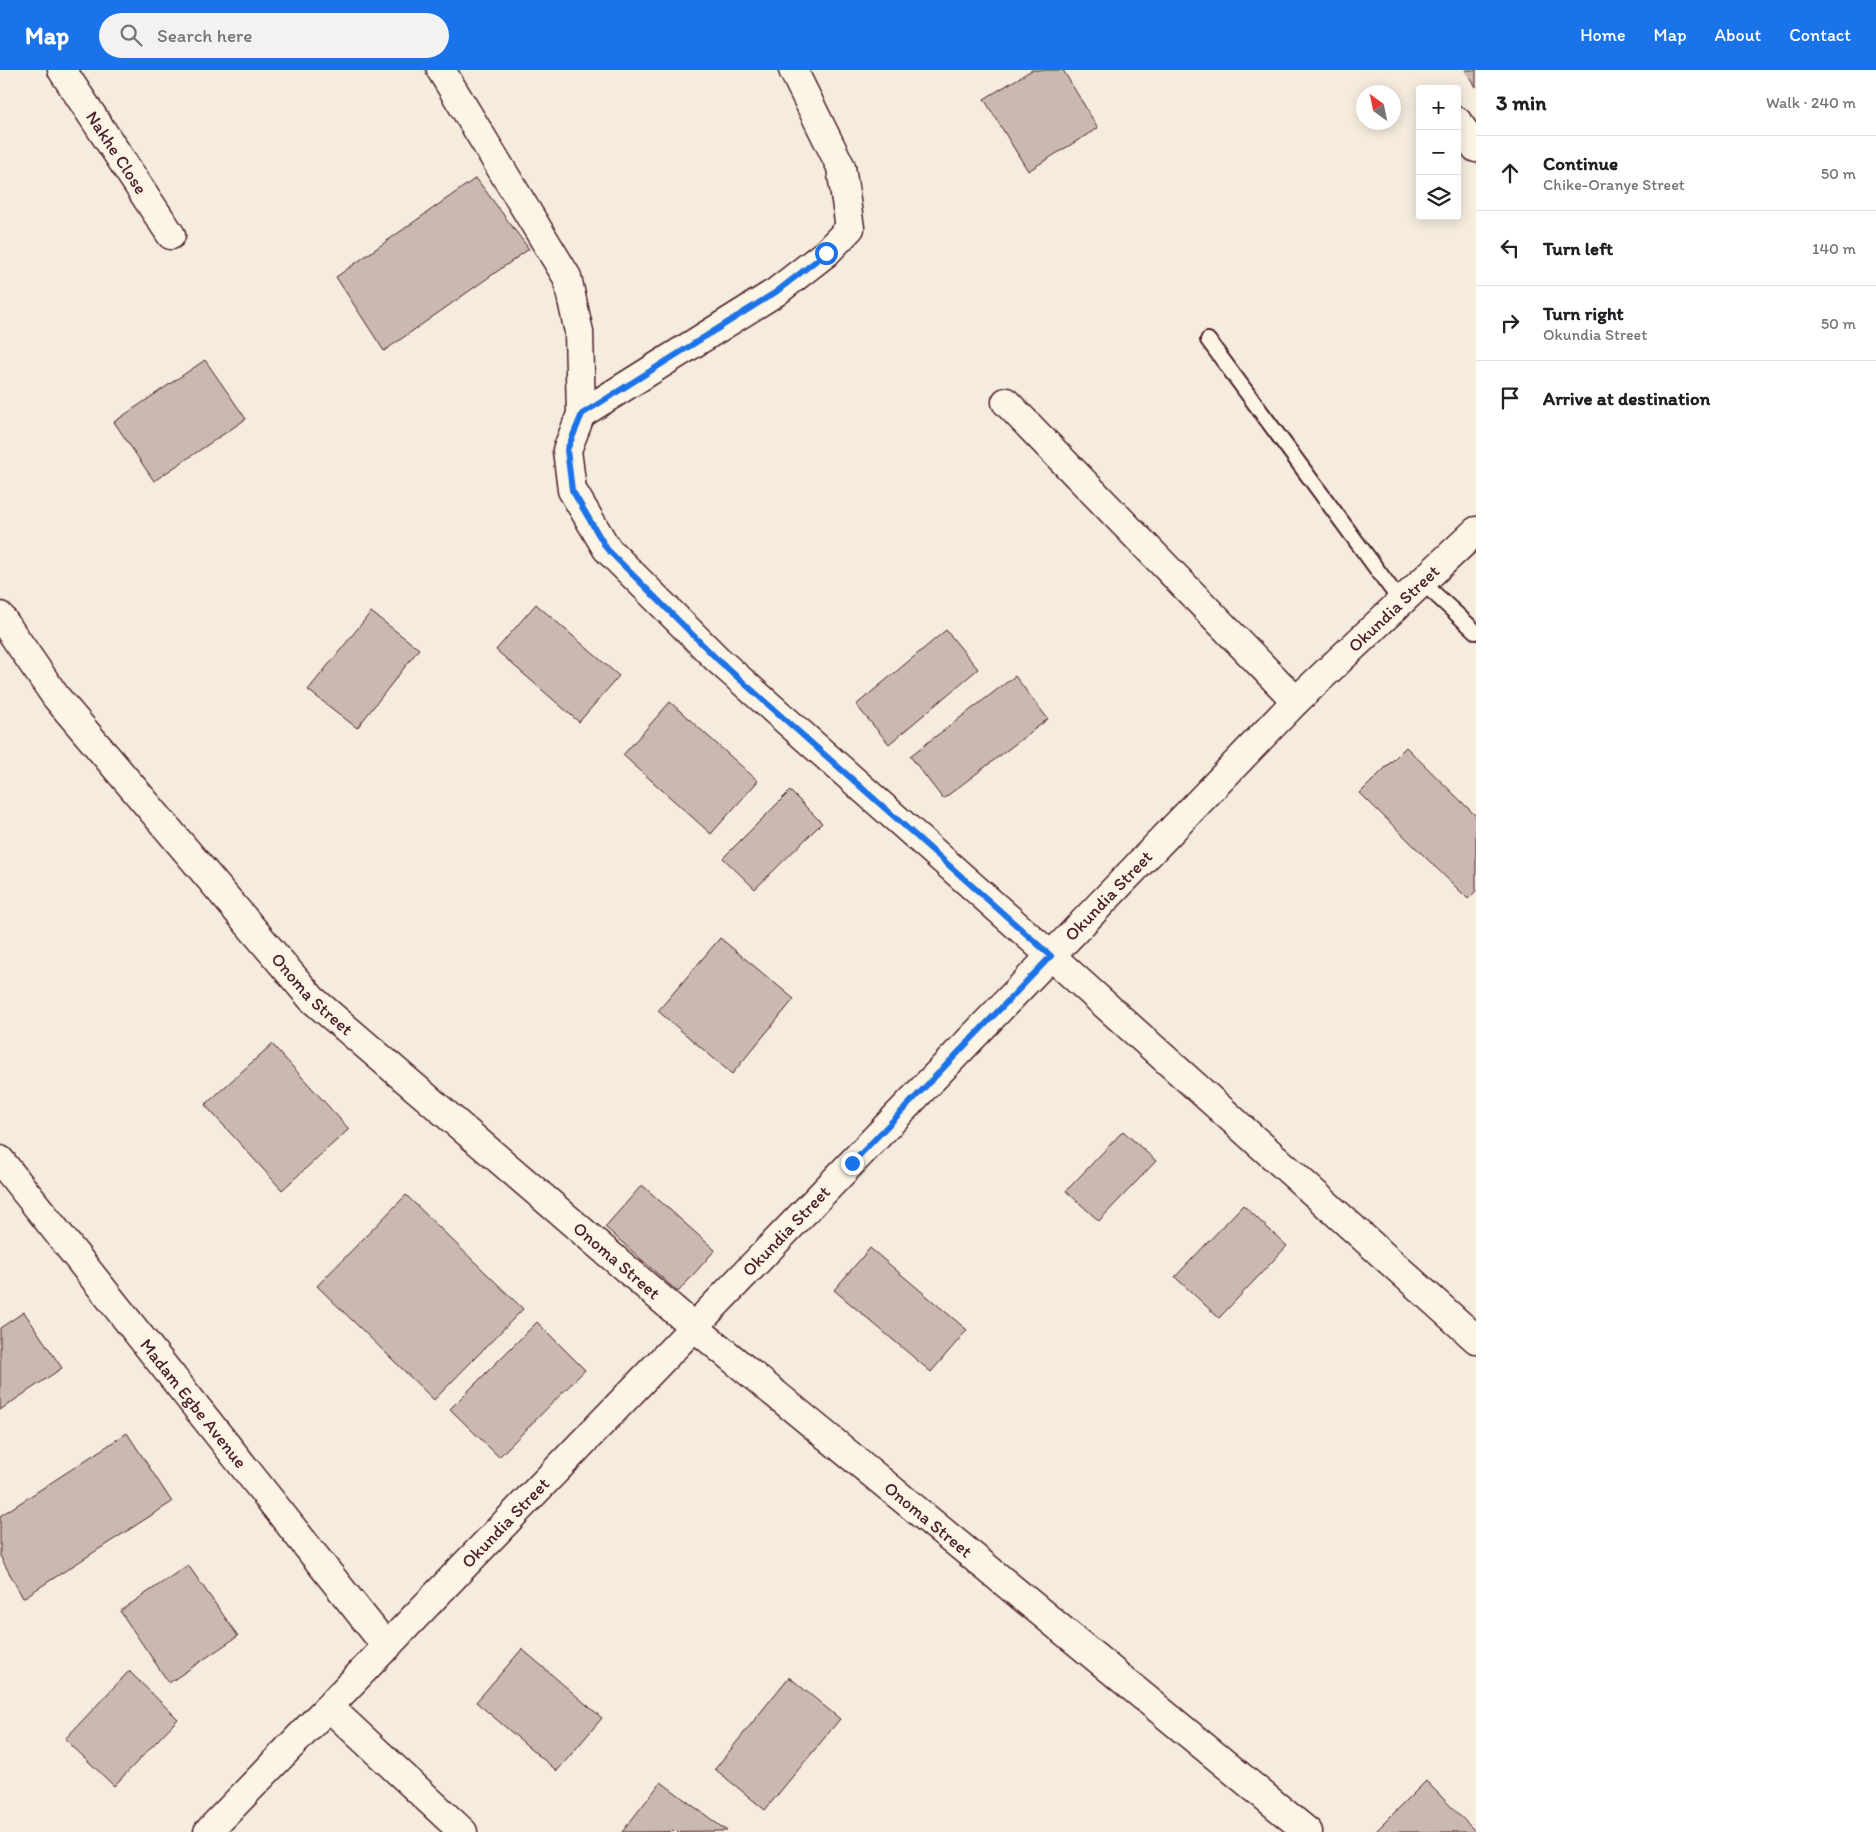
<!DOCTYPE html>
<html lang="en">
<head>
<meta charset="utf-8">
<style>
  body { margin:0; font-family:Itim,sans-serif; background:#f2f2f2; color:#202124 }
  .controls { position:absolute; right:15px; top:15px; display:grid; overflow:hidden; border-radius:5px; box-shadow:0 2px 12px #0003 }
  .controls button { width:45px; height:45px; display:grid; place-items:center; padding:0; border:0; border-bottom:1px solid #e0e0e0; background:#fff; color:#202124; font:25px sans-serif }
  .compass { position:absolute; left:1356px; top:15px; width:45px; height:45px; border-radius:50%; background:#fff; box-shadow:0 2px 12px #0003; rotate:327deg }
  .stop { position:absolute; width:15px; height:15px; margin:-11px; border:4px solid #1a73e8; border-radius:50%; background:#fff }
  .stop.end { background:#1a73e8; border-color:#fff; box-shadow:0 1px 5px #0008 }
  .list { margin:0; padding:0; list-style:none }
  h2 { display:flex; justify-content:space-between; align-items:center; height:65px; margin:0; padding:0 20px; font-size:21px }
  h2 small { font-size:16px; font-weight:400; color:#757577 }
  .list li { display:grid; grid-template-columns:32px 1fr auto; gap:15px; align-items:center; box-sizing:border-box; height:75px; padding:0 20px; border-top:1px solid #e0e0e0 }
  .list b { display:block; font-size:19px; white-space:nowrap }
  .list p { margin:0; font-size:16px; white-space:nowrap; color:#757577 }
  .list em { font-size:16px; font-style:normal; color:#757577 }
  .icon { flex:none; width:28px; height:28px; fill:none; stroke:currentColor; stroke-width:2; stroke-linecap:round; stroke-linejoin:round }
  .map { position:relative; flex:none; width:1476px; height:1762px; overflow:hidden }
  header { display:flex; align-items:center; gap:30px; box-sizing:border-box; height:70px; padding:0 25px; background:#1a73e8; color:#fff }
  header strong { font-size:24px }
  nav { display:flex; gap:28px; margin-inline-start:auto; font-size:18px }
  .search { width:350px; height:45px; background:#f2f2f2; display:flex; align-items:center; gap:12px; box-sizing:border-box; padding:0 18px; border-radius:28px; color:#757577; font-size:19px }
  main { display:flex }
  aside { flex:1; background:#fff }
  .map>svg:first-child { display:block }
  .building { fill:#cab9b1; stroke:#4a1f2b }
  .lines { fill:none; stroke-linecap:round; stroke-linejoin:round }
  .service-casing { stroke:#4a1f2b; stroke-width:18 }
  .minor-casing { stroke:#4a1f2b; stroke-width:31 }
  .service { stroke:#fcf5e5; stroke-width:14 }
  .minor { stroke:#fcf5e5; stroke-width:28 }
  .route { stroke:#1a73e8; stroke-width:6 }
  .labels { text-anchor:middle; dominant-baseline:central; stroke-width:5; stroke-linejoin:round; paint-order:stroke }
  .street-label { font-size:18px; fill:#4a1f2b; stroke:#fcf5e5 }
</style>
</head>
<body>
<header>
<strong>Map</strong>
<div class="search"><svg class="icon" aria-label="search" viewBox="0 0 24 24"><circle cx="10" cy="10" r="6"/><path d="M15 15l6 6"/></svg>Search here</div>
<nav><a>Home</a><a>Map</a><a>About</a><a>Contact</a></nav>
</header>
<main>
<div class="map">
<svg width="1476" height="1762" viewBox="0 0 1476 1762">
  <rect width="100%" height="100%" fill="#f5ecde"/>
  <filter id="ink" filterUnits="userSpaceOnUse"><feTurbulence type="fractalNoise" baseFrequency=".02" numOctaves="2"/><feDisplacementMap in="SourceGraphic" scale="10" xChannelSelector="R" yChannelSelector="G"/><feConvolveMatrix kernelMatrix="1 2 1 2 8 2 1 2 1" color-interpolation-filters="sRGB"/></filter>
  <g filter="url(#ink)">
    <!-- building -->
    <g class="building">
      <path d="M1032,0H1063L1098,58L1028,101L984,29Z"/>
      <path d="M1465,0H1476V17Z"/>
      <path d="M476,108L529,179L384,281L336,207Z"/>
      <path d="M205,290L246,349L154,411L114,352Z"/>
      <path d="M536,534L619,606L579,652L496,580Z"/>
      <path d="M371,542L419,579L357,658L308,620Z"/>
      <path d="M946,560L978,599L889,674L856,635Z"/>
      <path d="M1015,606L1048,649L943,729L910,686Z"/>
      <path d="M670,632L758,711L711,764L623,685Z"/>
      <path d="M1406,677L1476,746V821L1468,829L1360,723Z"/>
      <path d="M790,721L822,753L755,819L723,788Z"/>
      <path d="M720,868L794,929L732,1004L658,941Z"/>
      <path d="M272,974L349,1059L282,1120L205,1035Z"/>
      <path d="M1123,1061L1156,1091L1099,1151L1066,1121Z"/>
      <path d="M642,1115L715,1180L678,1222L605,1157Z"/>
      <path d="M406,1125L523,1239L434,1330L317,1216Z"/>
      <path d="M1243,1135L1287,1176L1219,1248L1175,1207Z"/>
      <path d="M870,1178L967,1260L931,1302L834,1220Z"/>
      <path d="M24,1242L62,1298L0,1340V1258Z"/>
      <path d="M537,1252L585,1300L499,1387L450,1339Z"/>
      <path d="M127,1363L172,1432L23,1528L0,1486V1446Z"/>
      <path d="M188,1495L238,1566L169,1613L120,1541Z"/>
      <path d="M522,1579L602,1648L557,1701L476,1632Z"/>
      <path d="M129,1601L178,1649L114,1716L65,1669Z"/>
      <path d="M789,1607L840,1649L765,1740L715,1699Z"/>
      <path d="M1426,1711L1476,1762H1375Z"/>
      <path d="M661,1712L727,1761L622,1762Z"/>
    </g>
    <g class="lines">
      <!-- service casing -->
      <g class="service-casing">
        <g id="service">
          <path d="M1208,270L1401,532"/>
          <path d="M1422,512L1476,562"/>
        </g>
      </g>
      <!-- minor casing -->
      <g class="minor-casing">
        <g id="minor">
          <path id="s1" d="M62,0L171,165"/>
          <path d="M441,0L567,207L579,262L581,344L567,380L572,420L607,479L717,589L1051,886L1476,1269"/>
          <path d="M1457,51L1476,78"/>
          <path d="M1006,332L1296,631"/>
          <path d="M581,344L776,222L826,183L850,158L841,97L793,0"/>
          <path id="s2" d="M0,546L56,627L312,929L694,1257L1308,1762"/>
          <path id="s3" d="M0,1090L387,1577"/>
          <path d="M329,1637L463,1762"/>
          <path id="s4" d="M208,1762L1296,631L1476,461"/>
        </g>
      </g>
      <!-- service -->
      <use href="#service" class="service"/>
      <!-- minor -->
      <use href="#minor" class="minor"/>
    </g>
  </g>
  <g class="lines" filter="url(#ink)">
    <!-- route -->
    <path class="route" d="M826,183L776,222L582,344L567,380L572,420L607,479L717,589L1051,886L852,1093"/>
  </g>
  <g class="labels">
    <!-- street labels -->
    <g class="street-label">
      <text stroke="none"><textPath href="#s1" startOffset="99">Nakhe Close</textPath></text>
      <text stroke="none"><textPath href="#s4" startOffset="1704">Okundia Street</textPath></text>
      <text stroke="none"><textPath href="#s4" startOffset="1299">Okundia Street</textPath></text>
      <text stroke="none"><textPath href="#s2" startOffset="491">Onoma Street</textPath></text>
      <text stroke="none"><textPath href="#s4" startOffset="834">Okundia Street</textPath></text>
      <text stroke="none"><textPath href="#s2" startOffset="896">Onoma Street</textPath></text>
      <text stroke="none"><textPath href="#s3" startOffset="311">Madam Egbe Avenue</textPath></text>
      <text stroke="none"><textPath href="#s2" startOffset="1301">Onoma Street</textPath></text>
      <text stroke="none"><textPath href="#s4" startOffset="429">Okundia Street</textPath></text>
    </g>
  </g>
</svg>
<div class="controls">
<button>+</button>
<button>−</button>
<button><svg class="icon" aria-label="layers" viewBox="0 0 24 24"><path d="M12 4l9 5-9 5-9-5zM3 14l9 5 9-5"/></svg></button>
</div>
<svg class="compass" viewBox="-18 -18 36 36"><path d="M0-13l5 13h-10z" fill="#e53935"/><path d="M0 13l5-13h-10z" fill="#757577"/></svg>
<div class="stop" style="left:826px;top:183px"></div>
<div class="stop end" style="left:852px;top:1093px"></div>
</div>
<aside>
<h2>3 min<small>Walk · 240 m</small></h2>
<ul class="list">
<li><svg class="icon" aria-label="ahead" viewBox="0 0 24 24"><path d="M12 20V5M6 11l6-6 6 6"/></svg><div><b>Continue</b><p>Chike-Oranye Street</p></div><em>50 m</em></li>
<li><svg class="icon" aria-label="left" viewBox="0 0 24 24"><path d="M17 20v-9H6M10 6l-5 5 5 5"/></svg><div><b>Turn left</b></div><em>140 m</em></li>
<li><svg class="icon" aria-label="right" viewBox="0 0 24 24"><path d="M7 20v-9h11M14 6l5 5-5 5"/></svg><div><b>Turn right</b><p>Okundia Street</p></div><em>50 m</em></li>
<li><svg class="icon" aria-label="arrive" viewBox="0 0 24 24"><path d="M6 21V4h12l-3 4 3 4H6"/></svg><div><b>Arrive at destination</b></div></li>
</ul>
</aside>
</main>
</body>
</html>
